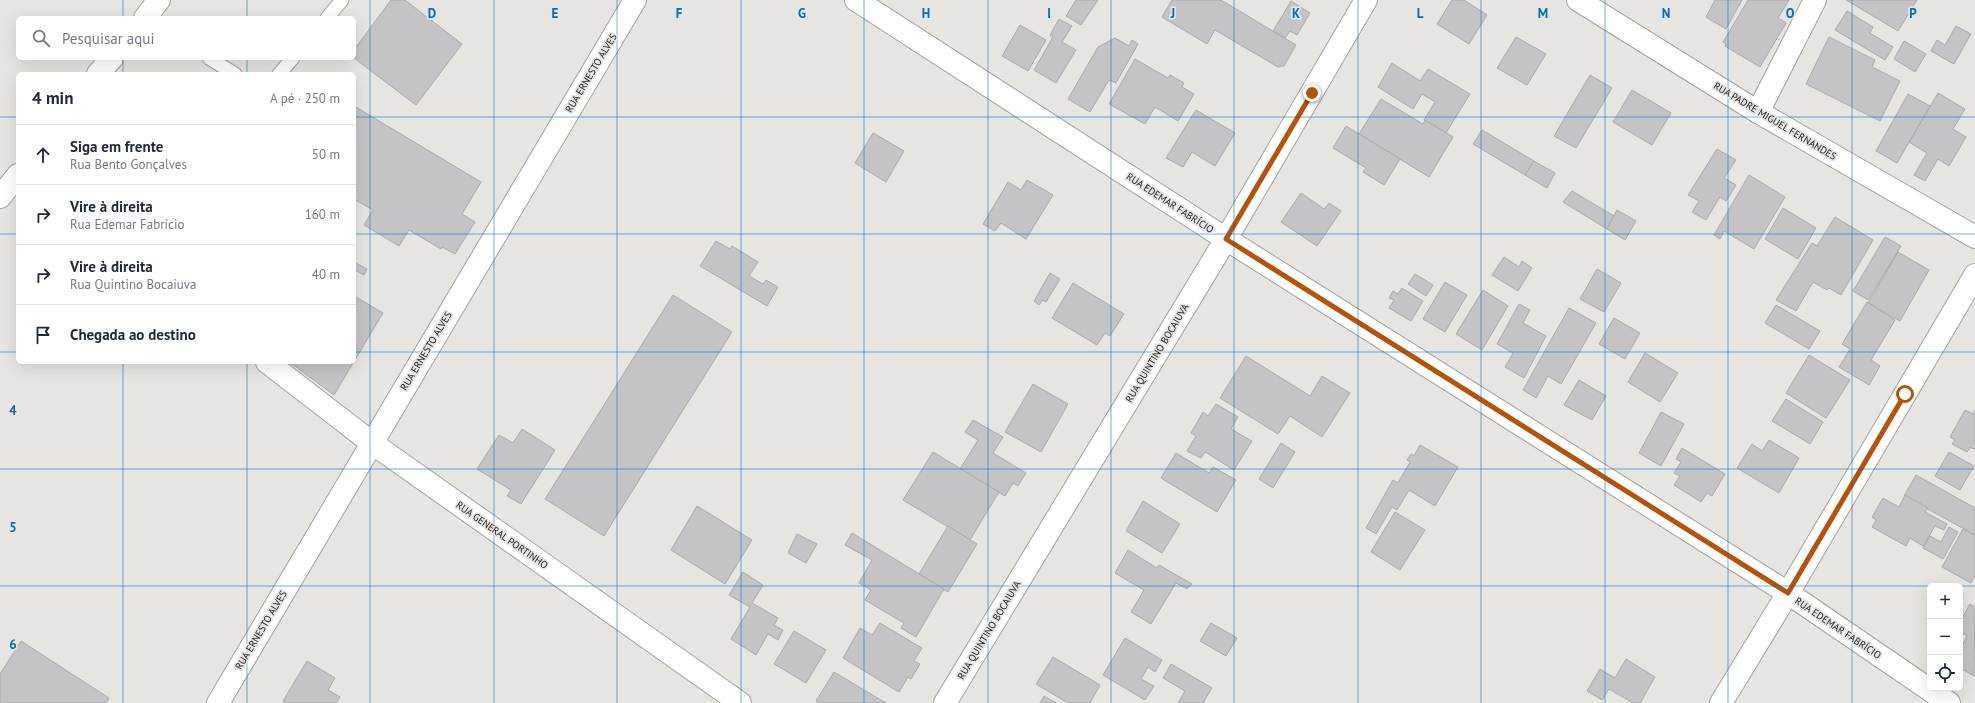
<!DOCTYPE html>
<html lang="pt">
<head>
<meta charset="utf-8">
<style>
  body { margin:0; font-family:"PT Sans",sans-serif; background:#f2f2f3; color:#1f2937 }
  .controls { position:absolute; right:12px; bottom:12px; display:grid; overflow:hidden; border-radius:6px; box-shadow:0 4px 16px #0002 }
  .controls button { width:36px; height:36px; display:grid; place-items:center; padding:0; border:0; border-bottom:1px solid #e0e1e3; background:#fff; color:#1f2937; font:20px sans-serif }
  .stop { position:absolute; width:12px; height:12px; margin:-9px; border:3px solid #b45309; border-radius:50%; background:#fff }
  .stop.end { background:#b45309; border-color:#fff; box-shadow:0 1px 4px #0008 }
  .list { margin:0; padding:0; list-style:none }
  h2 { display:flex; justify-content:space-between; align-items:center; height:52px; margin:0; padding:0 16px; font-size:17px }
  h2 small { font-size:13px; font-weight:400; color:#747a83 }
  .list li { display:grid; grid-template-columns:26px 1fr auto; gap:12px; align-items:center; box-sizing:border-box; height:60px; padding:0 16px; border-top:1px solid #e0e1e3 }
  .list b { display:block; font-size:15px; white-space:nowrap }
  .list p { margin:0; font-size:13px; white-space:nowrap; color:#747a83 }
  .list em { font-size:13px; font-style:normal; color:#747a83 }
  .icon { flex:none; width:22px; height:22px; fill:none; stroke:currentColor; stroke-width:2; stroke-linecap:round; stroke-linejoin:round }
  .map { position:relative; flex:none; width:1975px; height:703px; overflow:hidden }
  .search { position:absolute; background:#fff; box-shadow:0 4px 16px #0002; left:16px; top:16px; width:340px; height:44px; display:flex; align-items:center; gap:10px; box-sizing:border-box; padding:0 14px; border-radius:6px; color:#747a83; font-size:15px }
  .panel { position:absolute; background:#fff; box-shadow:0 4px 16px #0002; left:16px; top:72px; width:340px; height:292px; border-radius:6px }
  .map>svg:first-child { display:block }
  .building { fill:#c4c4c7; stroke:#aaaaad }
  .lines { fill:none; stroke-linecap:round; stroke-linejoin:round }
  .lane-casing { stroke:#a3a29f; stroke-width:15 }
  .street-casing { stroke:#a3a29f; stroke-width:24 }
  .highway-casing { stroke:#a3a29f; stroke-width:24 }
  .lane { stroke:#fff; stroke-width:13 }
  .street { stroke:#fff; stroke-width:22 }
  .highway { stroke:#fff; stroke-width:22 }
  .route { stroke:#b45309; stroke-width:5 }
  .grid { fill:none; stroke:#026db9; stroke-width:1; stroke-opacity:0.55 }
  .labels { text-anchor:middle; dominant-baseline:central; stroke-width:3.5; stroke-linejoin:round; paint-order:stroke }
  .street-label { font-size:10px; fill:#1b1a19; stroke:#e6e5e2 }
  .grid-label { font-size:13px; text-anchor:middle; font-weight:bold; fill:#026db9; stroke:#e6e5e2; stroke-width:3.5; stroke-linejoin:round; paint-order:stroke }
</style>
</head>
<body>
<div class="map">
<svg width="1975" height="703" viewBox="0 0 1975 703">
  <rect width="100%" height="100%" fill="#e6e5e2"/>
  <!-- building -->
  <g class="building">
    <path d="M391,0H405L462,44L416,105L354,58V50Z"/>
    <path d="M1076,0H1098L1081,25L1066,16Z"/>
    <path d="M1172,0H1221L1296,45L1284,66L1278,67L1215,30L1207,44L1162,17Z"/>
    <path d="M1452,0H1464L1487,15L1469,44L1437,24Z"/>
    <path d="M1715,0H1742L1726,29L1706,17Z"/>
    <path d="M1748,0H1789L1778,18L1786,23L1760,67L1725,46L1726,44L1723,42Z"/>
    <path d="M1846,0H1917L1898,31Z"/>
    <path d="M1291,1L1310,13L1297,35L1290,31L1285,38L1273,31Z"/>
    <path d="M1847,11L1873,27L1870,33L1893,47L1885,60L1835,30Z"/>
    <path d="M1059,19L1072,26L1062,42L1076,50L1056,83L1034,70L1053,37L1050,35Z"/>
    <path d="M1020,25L1046,40L1028,71L1002,56Z"/>
    <path d="M1956,26L1971,34L1954,64L1931,51L1937,40L1945,45Z"/>
    <path d="M1516,37L1546,54L1527,85L1497,68Z"/>
    <path d="M1829,37L1875,60L1872,67L1900,81L1880,121L1806,84Z"/>
    <path d="M1115,38L1129,46L1132,40L1138,44L1116,83L1109,80L1090,112L1068,99L1098,47Z"/>
    <path d="M1904,41L1926,54L1915,72L1894,59Z"/>
    <path d="M1135,59L1168,78L1170,75L1184,83L1182,87L1194,94L1178,121L1155,107L1145,124L1109,104Z"/>
    <path d="M1392,63L1420,81L1428,69L1470,94L1446,133L1424,120L1435,102L1422,94L1413,109L1378,87Z"/>
    <path d="M1590,75L1612,88L1576,148L1554,136Z"/>
    <path d="M1632,90L1671,113L1652,145L1613,122Z"/>
    <path d="M1938,93L1965,109L1953,129L1966,137L1949,166L1938,159L1925,181L1914,175L1927,153L1909,142Z"/>
    <path d="M1908,94L1930,106L1897,163L1876,151Z"/>
    <path d="M1381,99L1423,124L1425,120L1453,137L1429,177L1359,134Z"/>
    <path d="M354,106L481,182L462,214L475,222L455,254L442,247L441,249L409,230L399,246L364,225L373,210L354,199Z"/>
    <path d="M1196,110L1235,133L1215,166L1192,152L1183,167L1166,158Z"/>
    <path d="M1346,126L1400,159L1384,185L1363,172L1366,168L1333,148Z"/>
    <path d="M1482,130L1534,161L1525,175L1473,144Z"/>
    <path d="M873,133L904,151L886,182L855,163Z"/>
    <path d="M1717,149L1736,160L1724,178L1736,185L1726,201L1720,197L1706,220L1692,212L1699,201L1688,195Z"/>
    <path d="M1534,161L1555,173L1547,188L1525,175Z"/>
    <path d="M1749,175L1785,197L1754,249L1724,231L1720,239L1714,235Z"/>
    <path d="M1027,180L1053,195L1026,239L1001,223L995,231L983,224L1008,182L1021,190Z"/>
    <path d="M1572,191L1614,216L1607,229L1563,202Z"/>
    <path d="M1301,193L1324,209L1329,203L1341,211L1317,246L1281,222Z"/>
    <path d="M1783,208L1816,228L1798,259L1765,239Z"/>
    <path d="M1617,210L1636,221L1625,240L1607,229Z"/>
    <path d="M1835,217L1873,240L1841,295L1829,288L1827,290L1813,282L1796,311L1776,300L1812,243L1817,246Z"/>
    <path d="M1885,237L1901,246L1868,300L1853,291Z"/>
    <path d="M716,241L730,249L732,246L758,262L749,276L763,284L766,280L778,287L767,306L700,266Z"/>
    <path d="M1898,252L1929,270L1900,321L1868,303Z"/>
    <path d="M1504,257L1519,267L1522,261L1532,268L1518,291L1492,275Z"/>
    <path d="M354,262L367,269L364,275L355,270L354,272Z"/>
    <path d="M1597,269L1621,283L1604,312L1580,299Z"/>
    <path d="M1050,273L1060,279L1046,302L1043,300L1039,305L1034,301Z"/>
    <path d="M1415,274L1433,285L1426,296L1408,284Z"/>
    <path d="M1445,282L1467,295L1445,332L1423,319Z"/>
    <path d="M1073,283L1124,314L1110,336L1105,333L1097,345L1052,318Z"/>
    <path d="M1402,288L1423,301L1411,321L1389,308L1394,300L1389,298L1393,291L1398,294Z"/>
    <path d="M1483,290L1508,306L1482,350L1456,334Z"/>
    <path d="M673,295L732,332L604,536L545,499Z"/>
    <path d="M354,296L383,313L334,395L292,364L289,368L281,362H354Z"/>
    <path d="M1867,302L1895,320L1871,360L1880,366L1869,385L1839,367L1850,349L1842,344Z"/>
    <path d="M1519,304L1530,310L1523,323L1546,336L1524,378L1505,367L1513,353L1497,344Z"/>
    <path d="M1776,305L1820,331L1809,349L1765,323Z"/>
    <path d="M1569,308L1596,323L1561,384L1548,376L1536,398L1523,390Z"/>
    <path d="M1614,318L1640,333L1625,359L1599,344Z"/>
    <path d="M1645,353L1678,373L1660,402L1628,382Z"/>
    <path d="M1809,355L1850,380L1826,418L1786,393Z"/>
    <path d="M1246,356L1310,396L1322,376L1350,393L1322,437L1290,416L1278,434L1220,398Z"/>
    <path d="M1579,380L1606,396L1592,420L1564,405Z"/>
    <path d="M1033,384L1068,404L1041,452L1005,432Z"/>
    <path d="M1786,399L1823,422L1810,444L1772,421Z"/>
    <path d="M1216,404L1238,417L1231,429L1252,441L1234,470L1205,452L1201,458L1187,451L1196,436L1191,433L1203,412L1208,416Z"/>
    <path d="M1965,410L1973,414L1975,410V450L1970,447L1967,452L1952,444L1955,440L1950,437Z"/>
    <path d="M1661,412L1684,424L1661,466L1639,453Z"/>
    <path d="M973,420L1003,437L993,453L1026,473L1018,486L1013,483L1005,496L960,469L978,440L965,432Z"/>
    <path d="M522,429L555,450L521,504L507,496L511,490L477,469L499,435L513,443Z"/>
    <path d="M1769,440L1799,458L1779,493L1737,468L1752,444L1762,451Z"/>
    <path d="M1281,443L1295,452L1273,488L1259,479Z"/>
    <path d="M1420,445L1458,467L1435,506L1409,490L1397,510L1392,507L1376,534L1366,528L1393,480L1398,483L1410,462L1407,460L1411,454L1414,456Z"/>
    <path d="M1682,448L1725,474L1712,496L1707,493L1701,502L1674,485L1680,476L1674,473L1681,462L1676,459Z"/>
    <path d="M933,452L999,492L970,540L903,500Z"/>
    <path d="M1949,452L1974,466L1960,490L1935,476Z"/>
    <path d="M1176,453L1209,473L1213,467L1236,480L1217,512L1161,478Z"/>
    <path d="M1916,475L1975,508V535L1904,496Z"/>
    <path d="M1905,495L1928,508L1925,512L1947,524L1944,530L1935,526L1923,546L1910,538L1906,546L1872,527L1876,520L1872,517L1883,498L1899,507Z"/>
    <path d="M1143,501L1180,524L1162,553L1126,531Z"/>
    <path d="M697,506L752,540L725,584L671,550Z"/>
    <path d="M1395,512L1425,530L1400,570L1371,552Z"/>
    <path d="M948,526L977,544L948,592L919,574Z"/>
    <path d="M1949,527L1958,532L1943,559L1923,548L1930,536L1941,542Z"/>
    <path d="M1963,529L1975,535V575L1971,583L1942,567Z"/>
    <path d="M852,533L944,589L916,637L901,628L904,623L865,600L871,590L859,583L872,560L845,545Z"/>
    <path d="M797,534L817,544L806,563L788,553Z"/>
    <path d="M1128,550L1157,568L1159,565L1192,584L1187,589L1176,583L1151,624L1131,612L1144,590L1115,573Z"/>
    <path d="M743,572L763,585L752,603L778,618L774,625L783,630L778,640L768,634L756,655L731,639L750,607L729,595Z"/>
    <path d="M1970,604L1975,607L1974,676L1960,668V649L1967,636L1960,631V622Z"/>
    <path d="M880,623L922,648L914,661L920,664L911,679L908,677L899,692L843,658L860,628L872,635Z"/>
    <path d="M1211,623L1237,638L1226,656L1200,641Z"/>
    <path d="M794,631L826,650L806,683L774,664Z"/>
    <path d="M1125,638L1162,660L1155,672L1148,667L1141,679L1154,686L1145,700L1103,675Z"/>
    <path d="M21,641L109,698L106,703H0V674Z"/>
    <path d="M1053,657L1100,685L1090,703H1068L1036,684Z"/>
    <path d="M1626,659L1655,677L1640,703H1633L1609,689L1602,700L1587,691L1600,669L1615,678Z"/>
    <path d="M307,661L335,678L328,690L340,697L336,703H287L283,701Z"/>
    <path d="M1171,664L1212,688L1203,703H1178L1185,691L1163,678Z"/>
    <path d="M834,672L886,703H819L816,701Z"/>
    <path d="M1044,696L1056,703H1040Z"/>
  </g>
  <g class="lines">
    <!-- lane casing -->
    <g class="lane-casing">
      <g id="lane">
        <path d="M327,18L342,0"/>
        <path d="M209,58L235,74"/>
        <path d="M279,74L293,58"/>
      </g>
    </g>
    <!-- street casing -->
    <g class="street-casing">
      <g id="street">
        <path d="M856,0L1226,239L1788,593L1949,703"/>
        <path d="M1578,0L1758,112L1975,237"/>
        <path d="M1758,112L1815,0"/>
        <path d="M267,362L372,443L740,703"/>
        <path d="M218,703L635,0"/>
        <path d="M945,703L1226,239L1366,0"/>
        <path d="M1721,703L1788,593L1975,275"/>
      </g>
    </g>
    <!-- highway casing -->
    <g class="highway-casing">
      <g id="highway">
        <path d="M145,18L159,0"/>
        <path d="M98,74L112,58"/>
        <path d="M0,197L18,175"/>
      </g>
    </g>
    <!-- lane -->
    <use href="#lane" class="lane"/>
    <!-- street -->
    <use href="#street" class="street"/>
    <!-- highway -->
    <use href="#highway" class="highway"/>
  </g>
  <g class="lines">
    <!-- route -->
    <path class="route" d="M1312,93L1226,239L1788,593L1905,394"/>
  </g>
  <!-- grid -->
  <path class="grid" d="M123,0V18M247,0V18M370,0V703M494,0V703M617,0V703M741,0V703M864,0V703M988,0V703M1111,0V703M1234,0V703M1358,0V703M1481,0V703M1605,0V703M1728,0V703M1852,0V703M123,58V74M247,58V74M0,117H18M354,117H1975M0,234H18M354,234H1975M0,352H18M354,352H1975M123,362V703M247,362V703M0,469H1975M0,586H1975"/>
  <g class="labels">
    <!-- street labels -->
    <g class="street-label">
      <text transform="translate(591 73) rotate(-59)">RUA ERNESTO ALVES</text>
      <text transform="translate(1775 121) rotate(31)">RUA PADRE MIGUEL FERNANDES</text>
      <text transform="translate(1170 203) rotate(33)">RUA EDEMAR FABRÍCIO</text>
      <text transform="translate(426 351) rotate(-59)">RUA ERNESTO ALVES</text>
      <text transform="translate(1157 353) rotate(-59)">RUA QUINTINO BOCAIUVA</text>
      <text transform="translate(502 535) rotate(35)">RUA GENERAL PORTINHO</text>
      <text transform="translate(1838 628) rotate(34)">RUA EDEMAR FABRÍCIO</text>
      <text transform="translate(261 630) rotate(-59)">RUA ERNESTO ALVES</text>
      <text transform="translate(989 630) rotate(-59)">RUA QUINTINO BOCAIUVA</text>
    </g>
  </g>
  <g class="grid-label">
    <text x="432" y="18">D</text>
    <text x="555" y="18">E</text>
    <text x="679" y="18">F</text>
    <text x="802" y="18">G</text>
    <text x="926" y="18">H</text>
    <text x="1049" y="18">I</text>
    <text x="1173" y="18">J</text>
    <text x="1296" y="18">K</text>
    <text x="1420" y="18">L</text>
    <text x="1543" y="18">M</text>
    <text x="1666" y="18">N</text>
    <text x="1790" y="18">O</text>
    <text x="1913" y="18">P</text>
    <text x="13" y="415">4</text>
    <text x="13" y="532">5</text>
    <text x="13" y="649">6</text>
  </g>
</svg>
<div class="controls">
<button>+</button>
<button>−</button>
<button><svg class="icon" aria-label="locate" viewBox="0 0 24 24"><circle cx="12" cy="12" r="6"/><path d="M12 2v4M12 18v4M2 12h4M18 12h4"/></svg></button>
</div>
<div class="stop" style="left:1905px;top:394px"></div>
<div class="stop end" style="left:1312px;top:93px"></div>
<div class="search"><svg class="icon" aria-label="search" viewBox="0 0 24 24"><circle cx="10" cy="10" r="6"/><path d="M15 15l6 6"/></svg>Pesquisar aqui</div>
<section class="panel">
<h2>4 min<small>A pé · 250 m</small></h2>
<ul class="list">
<li><svg class="icon" aria-label="ahead" viewBox="0 0 24 24"><path d="M12 20V5M6 11l6-6 6 6"/></svg><div><b>Siga em frente</b><p>Rua Bento Gonçalves</p></div><em>50 m</em></li>
<li><svg class="icon" aria-label="right" viewBox="0 0 24 24"><path d="M7 20v-9h11M14 6l5 5-5 5"/></svg><div><b>Vire à direita</b><p>Rua Edemar Fabrício</p></div><em>160 m</em></li>
<li><svg class="icon" aria-label="right" viewBox="0 0 24 24"><path d="M7 20v-9h11M14 6l5 5-5 5"/></svg><div><b>Vire à direita</b><p>Rua Quintino Bocaiuva</p></div><em>40 m</em></li>
<li><svg class="icon" aria-label="arrive" viewBox="0 0 24 24"><path d="M6 21V4h12l-3 4 3 4H6"/></svg><div><b>Chegada ao destino</b></div></li>
</ul>
</section>
</div>
</body>
</html>
